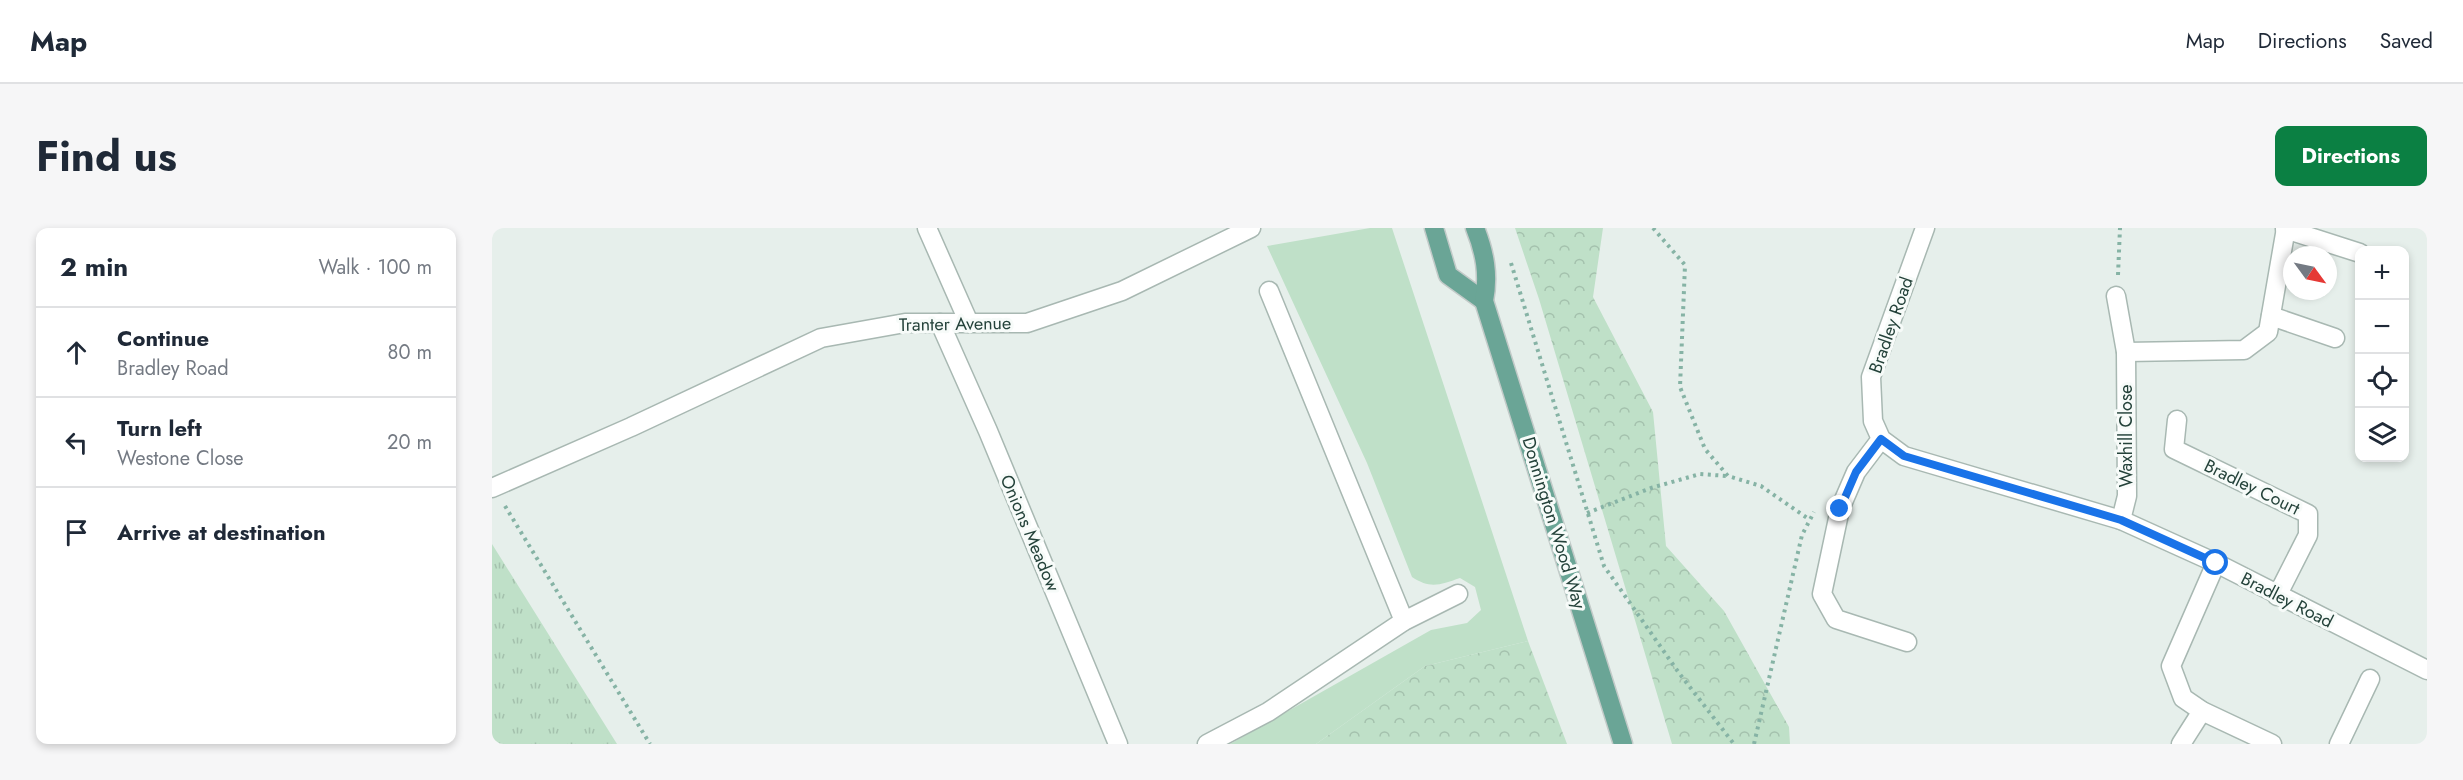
<!DOCTYPE html>
<html lang="en">
<head>
<meta charset="utf-8">
<style>
  body { margin:0; font-family:Jost,sans-serif; background:#f6f6f7; color:#1f2937 }
  .controls { position:absolute; right:18px; top:18px; display:grid; overflow:hidden; border-radius:12px; box-shadow:0 3px 9px #0003 }
  .controls button { width:54px; height:54px; display:grid; place-items:center; padding:0; border:0; border-bottom:2px solid #e0e1e3; background:#fff; color:#1f2937; font:30px sans-serif }
  .compass { position:absolute; left:1791px; top:18px; width:54px; height:54px; border-radius:50%; background:#fff; box-shadow:0 3px 9px #0003; rotate:123deg }
  .stop { position:absolute; width:18px; height:18px; margin:-14px; border:4px solid #1a73e8; border-radius:50%; background:#fff }
  .stop.end { background:#1a73e8; border-color:#fff; box-shadow:0 2px 6px #0008 }
  .list { margin:0; padding:0; list-style:none }
  h2 { display:flex; justify-content:space-between; align-items:center; height:78px; margin:0; padding:0 24px; font-size:26px }
  h2 small { font-size:20px; font-weight:400; color:#747a83 }
  .list li { display:grid; grid-template-columns:39px 1fr auto; gap:18px; align-items:center; box-sizing:border-box; height:90px; padding:0 24px; border-top:2px solid #e0e1e3 }
  .list b { display:block; font-size:22px; white-space:nowrap }
  .list p { margin:0; font-size:20px; white-space:nowrap; color:#747a83 }
  .list em { font-size:20px; font-style:normal; color:#747a83 }
  .icon { flex:none; width:33px; height:33px; fill:none; stroke:currentColor; stroke-width:2; stroke-linecap:round; stroke-linejoin:round }
  .map { position:relative; flex:none; width:1935px; height:516px; overflow:hidden; border-radius:12px }
  header { display:flex; align-items:center; gap:36px; box-sizing:border-box; height:84px; padding:0 30px; background:#fff; border-bottom:2px solid #e0e1e3 }
  header strong { font-size:28px }
  nav { display:flex; gap:33px; margin-inline-start:auto; font-size:21px }
  .intro { display:flex; align-items:center; justify-content:space-between; box-sizing:border-box; height:144px; padding:0 36px }
  h1 { margin:0; font-size:42px }
  .button { padding:15px 27px; border-radius:12px; background:#0b8043; color:#fff; font-size:21px; font-weight:700 }
  main { display:flex; gap:36px; padding:0 36px }
  aside { flex:1; background:#fff; border-radius:12px; box-shadow:0 3px 9px #0003 }
  .map>svg:first-child { display:block }
  .grass { fill:#bfe0c8 }
  .forest { fill:url(#forest-crowns) }
  .park { fill:url(#park-tufts) }
  .lines { fill:none; stroke-linecap:round; stroke-linejoin:round }
  .minor-casing { stroke:#a8b8b2; stroke-width:21 }
  .major-casing { stroke:#c2cac8; stroke-width:21 }
  .path { stroke:#86b3a5; stroke-width:4; stroke-dasharray:3 4.5; stroke-linecap:butt }
  .minor { stroke:#fff; stroke-width:18 }
  .major { stroke:#6aa596; stroke-width:18 }
  .route { stroke:#1a73e8; stroke-width:8 }
  .labels { text-anchor:middle; dominant-baseline:central; stroke-width:6; stroke-linejoin:round; paint-order:stroke }
  .street-label { font-size:18px; fill:#24423a; stroke:#f7fbf9 }
</style>
</head>
<body>
<header>
<strong>Map</strong>
<nav><a>Map</a><a>Directions</a><a>Saved</a></nav>
</header>
<div class="intro"><h1>Find us</h1><a class="button">Directions</a></div>
<main>
<aside>
<h2>2 min<small>Walk · 100 m</small></h2>
<ul class="list">
<li><svg class="icon" aria-label="ahead" viewBox="0 0 24 24"><path d="M12 20V5M6 11l6-6 6 6"/></svg><div><b>Continue</b><p>Bradley Road</p></div><em>80 m</em></li>
<li><svg class="icon" aria-label="left" viewBox="0 0 24 24"><path d="M17 20v-9H6M10 6l-5 5 5 5"/></svg><div><b>Turn left</b><p>Westone Close</p></div><em>20 m</em></li>
<li><svg class="icon" aria-label="arrive" viewBox="0 0 24 24"><path d="M6 21V4h12l-3 4 3 4H6"/></svg><div><b>Arrive at destination</b></div></li>
</ul>
</aside>
<div class="map">
<svg width="1935" height="516" viewBox="0 0 1935 516">
  <defs>
    <pattern id="forest-crowns" width="20" height="18" patternUnits="userSpaceOnUse" patternTransform="scale(1.5)"><rect width="20" height="18" fill="#bfe0c8"/><path d="M2 6a3 3 0 1 1 6 0M12 15a3 3 0 1 1 6 0" fill="none" stroke="#a4c1ad"/></pattern>
    <pattern id="park-tufts" width="24" height="20" patternUnits="userSpaceOnUse" patternTransform="scale(1.5)"><rect width="24" height="20" fill="#bfe0c8"/><path d="M3 7l-1-3M5 7V3M7 7l1-3M15 17l-1-3M17 17v-4M19 17l1-3" fill="none" stroke="#a4c1ad"/></pattern>
  </defs>
  <rect width="100%" height="100%" fill="#e6efeb"/>
  <!-- grass -->
  <path class="grass" d="M878,0H900L1036,413L933,438L824,516H738L939,402L975,395L989,382L983,359L968,350C948,357 938,361 920,349L875,235L775,18Z"/>
  <!-- forest -->
  <g class="forest">
    <path d="M1023,0H1111L1101,69L1161,184L1174,318L1232,383L1297,499L1298,516H1180L1047,71Z"/>
    <path d="M1036,413L1075,516H824L933,438Z"/>
  </g>
  <!-- park -->
  <path class="park" d="M0,316L125,516H0Z"/>
  <g class="lines">
    <!-- minor casing -->
    <g class="minor-casing">
      <g id="minor">
        <path d="M435,0L477,95"/>
        <path d="M1433,0L1379,149L1381,193L1389,211L1412,228L1629,292L1724,335L1935,442"/>
        <path d="M1793,1L1868,25"/>
        <path d="M777,63L912,393"/>
        <path d="M1624,68L1634,124L1635,268L1629,292"/>
        <path d="M1779,88L1843,110"/>
        <path d="M448,95L496,203L626,516"/>
        <path d="M1634,124L1752,122L1776,104L1794,0"/>
        <path d="M1685,192L1682,221L1816,286V307L1785,368"/>
        <path d="M1389,211L1364,244L1348,281L1330,366L1344,391L1415,414"/>
        <path d="M0,260L139,199L329,110L413,95H535L630,63L759,0"/>
        <path d="M1724,335L1679,438L1691,470L1710,483L1780,516"/>
        <path d="M715,516L776,484L912,393L966,366"/>
        <path d="M1689,516L1710,483"/>
        <path d="M1847,516L1878,451"/>
      </g>
    </g>
    <!-- major casing -->
    <g class="major-casing">
      <g id="major">
        <path d="M942,0L956,47L992,73"/>
        <path d="M983,0C993,25 997,47 992,73L1131,516"/>
      </g>
    </g>
    <!-- path -->
    <g class="path">
      <path d="M1161,0L1193,37L1188,159L1213,221L1236,248L1269,258L1318,292"/>
      <path d="M1019,35L1112,338L1187,445L1242,516"/>
      <path d="M1626,47L1628,0"/>
      <path d="M13,278L158,516"/>
      <path d="M1095,285L1159,260L1208,246L1235,248"/>
      <path d="M1262,516L1310,307L1322,284"/>
    </g>
    <!-- minor -->
    <use href="#minor" class="minor"/>
    <!-- major -->
    <use href="#major" class="major"/>
  </g>
  <g class="lines">
    <!-- route -->
    <path class="route" d="M1348,281L1364,244L1389,211L1412,228L1629,292L1724,335"/>
  </g>
  <g class="labels">
    <!-- street labels -->
    <g class="street-label">
      <text transform="translate(463 96) rotate(-1)">Tranter Avenue</text>
      <text transform="translate(1399 97) rotate(-71)">Bradley Road</text>
      <text transform="translate(1634 208) rotate(-90)">Waxhill Close</text>
      <text transform="translate(1760 259) rotate(26)">Bradley Court</text>
      <text transform="translate(1062 295) rotate(73)">Donnington Wood Way</text>
      <text transform="translate(538 305) rotate(67)">Onions Meadow</text>
      <text transform="translate(1795 372) rotate(27)">Bradley Road</text>
    </g>
  </g>
</svg>
<div class="controls">
<button>+</button>
<button>−</button>
<button><svg class="icon" aria-label="locate" viewBox="0 0 24 24"><circle cx="12" cy="12" r="6"/><path d="M12 2v4M12 18v4M2 12h4M18 12h4"/></svg></button>
<button><svg class="icon" aria-label="layers" viewBox="0 0 24 24"><path d="M12 4l9 5-9 5-9-5zM3 14l9 5 9-5"/></svg></button>
</div>
<svg class="compass" viewBox="-18 -18 36 36"><path d="M0-13l5 13h-10z" fill="#e53935"/><path d="M0 13l5-13h-10z" fill="#747a83"/></svg>
<div class="stop" style="left:1724px;top:335px"></div>
<div class="stop end" style="left:1348px;top:281px"></div>
</div>
</main>
</body>
</html>
